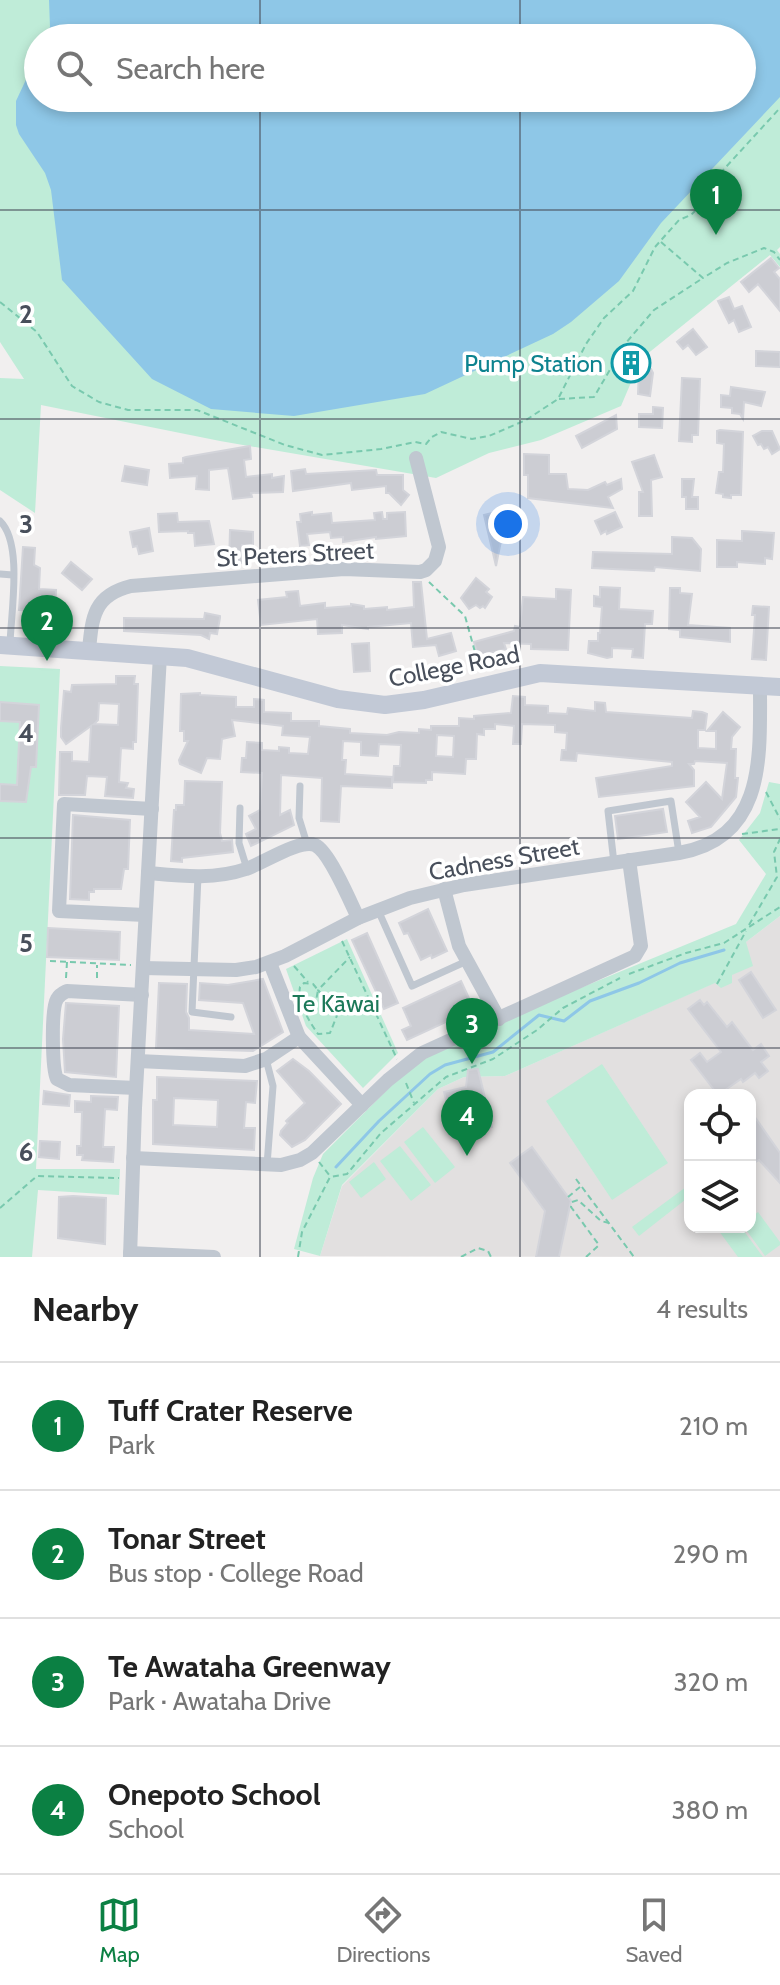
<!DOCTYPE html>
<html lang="en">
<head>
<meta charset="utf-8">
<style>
  body { margin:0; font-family:Cabin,sans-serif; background:#f2f2f2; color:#222 }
  .controls { position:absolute; right:24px; bottom:24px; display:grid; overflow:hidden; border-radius:16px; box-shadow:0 4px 12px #0003 }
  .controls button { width:72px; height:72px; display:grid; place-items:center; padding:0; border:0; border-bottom:2px solid #e0e0e0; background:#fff; color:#222; font:40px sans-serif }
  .you { position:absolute; left:508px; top:524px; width:28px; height:28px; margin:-20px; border:6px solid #fff; border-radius:50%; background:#1a73e8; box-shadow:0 0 0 12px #1a73e833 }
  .badge { display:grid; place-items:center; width:52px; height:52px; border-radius:50%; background:#0b8043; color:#fff; font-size:26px; font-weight:700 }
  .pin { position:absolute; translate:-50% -66px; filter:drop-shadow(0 2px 4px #0008) }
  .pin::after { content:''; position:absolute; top:42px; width:28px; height:24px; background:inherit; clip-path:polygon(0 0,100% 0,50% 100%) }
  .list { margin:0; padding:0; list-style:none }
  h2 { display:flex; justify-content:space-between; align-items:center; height:104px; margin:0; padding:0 32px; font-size:34px }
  h2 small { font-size:26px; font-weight:400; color:#767676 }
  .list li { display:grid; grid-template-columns:52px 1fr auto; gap:24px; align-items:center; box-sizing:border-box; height:128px; padding:0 32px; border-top:2px solid #e0e0e0 }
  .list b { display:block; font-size:30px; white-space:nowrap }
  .list p { margin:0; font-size:26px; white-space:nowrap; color:#767676 }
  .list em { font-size:26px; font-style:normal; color:#767676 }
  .icon { flex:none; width:44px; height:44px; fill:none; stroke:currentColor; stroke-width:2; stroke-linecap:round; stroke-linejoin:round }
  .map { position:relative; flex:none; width:780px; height:1257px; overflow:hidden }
  .search { position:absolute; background:#fff; box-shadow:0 4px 12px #0003; left:24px; right:24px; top:24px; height:88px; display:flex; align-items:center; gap:20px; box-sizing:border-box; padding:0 28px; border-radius:44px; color:#767676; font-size:30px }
  .sheet { height:616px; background:#fff }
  nav { display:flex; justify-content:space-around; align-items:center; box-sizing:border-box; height:112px; border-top:2px solid #e0e0e0; background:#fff; font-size:22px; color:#767676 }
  nav a { display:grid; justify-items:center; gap:4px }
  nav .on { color:#0b8043 }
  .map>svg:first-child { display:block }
  .education { fill:#e2e0e0; fill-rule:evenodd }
  .green { fill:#bfecd8 }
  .water { fill:#8ec7e7 }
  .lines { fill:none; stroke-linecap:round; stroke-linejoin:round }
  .stream { stroke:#8ec7e7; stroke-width:3 }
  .building { fill:#cccdd3; stroke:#d3d4da; stroke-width:2; fill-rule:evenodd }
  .path { stroke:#79c9ae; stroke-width:2; stroke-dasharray:6 4; stroke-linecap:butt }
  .lane { stroke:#c0c7d0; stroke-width:7 }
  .street { stroke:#c0c7d0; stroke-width:14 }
  .secondary { stroke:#c2c9d6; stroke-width:18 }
  .grid { fill:none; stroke:#484f5b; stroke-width:2; stroke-opacity:0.55 }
  .labels { text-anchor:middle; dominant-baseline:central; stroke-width:7; stroke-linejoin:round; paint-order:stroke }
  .culture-label { font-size:24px; fill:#0d838f; stroke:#fff; text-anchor:end }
  .street-label { font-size:24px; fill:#484f5b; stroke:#fff }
  .park-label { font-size:24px; fill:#1c7959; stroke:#fff }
  .grid-label { font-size:26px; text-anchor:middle; font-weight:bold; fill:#484f5b; stroke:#fff; stroke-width:7; stroke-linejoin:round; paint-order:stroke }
</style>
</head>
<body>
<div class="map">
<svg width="780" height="1257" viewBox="0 0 780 1257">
  <rect width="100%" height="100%" fill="#f1efef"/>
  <!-- education -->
  <path class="education" d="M780,916V1257L320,1256L342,1186L438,1089L464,1077L505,1076L732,975L746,942ZM690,1095H750V1227H690Z"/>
  <!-- green -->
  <g class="green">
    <path d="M0,0H426L431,38H38V98H742V38H454L780,0V247L777,250L780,254V267L770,255L641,359L621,406L541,440L489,453L436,478L220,441L41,405L35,513L0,490V378L24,379L0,342Z"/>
    <path d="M0,666L60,669L36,1169H120L119,1195L38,1190L32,1257H0Z"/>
    <path d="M769,782L780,784V916L746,942L753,966L732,975V983L721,988L715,983L505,1076L464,1077L438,1089L342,1185L320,1256L294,1249L313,1178L323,1154L425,1052L736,924L766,874L739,840L760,813Z"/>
    <path d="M347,939L398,1053L363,1088L306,1026L286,969Z"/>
    <path d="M602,1064L668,1163L612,1200L546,1101Z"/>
    <path d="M423,1127L455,1167L435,1183L404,1142Z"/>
    <path d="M400,1146L431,1185L411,1201L380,1161Z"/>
    <path d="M374,1162L386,1179L361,1198L349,1182Z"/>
    <path d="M690,1184V1196L639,1236L632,1227Z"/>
    <path d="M758,1212L780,1242V1245L765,1256L744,1227H750V1218Z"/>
    <path d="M716,1227H741L763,1257H738Z"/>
  </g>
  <!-- water -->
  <path class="water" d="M49,0H780V97L661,223L619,281L571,322L553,334L425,394L294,416L211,409L152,379L62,280L51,190L45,173L19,134L16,125V101L38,54V98H742V38H45L50,27Z"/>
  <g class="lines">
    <!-- stream -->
    <path class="stream" d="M336,1167L379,1121L430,1074L445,1065L493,1052L539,1015L564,1021L590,1001L639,983L680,963L724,950"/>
  </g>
  <!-- building -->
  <g class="building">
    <path d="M771,258L779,268L774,272L780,279V311L758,284L749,292L741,282Z"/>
    <path d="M729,297L734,309L742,306L751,327L739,332L734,320L729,323L718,301Z"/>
    <path d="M693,329L707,347L696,355L688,345L683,349L677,342Z"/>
    <path d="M756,351L780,352V367L756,366Z"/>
    <path d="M639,368L651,369L653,373L650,396L638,394Z"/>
    <path d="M682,378L700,379L698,435H692V442L679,441Z"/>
    <path d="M731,387L765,392L761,406L744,402L743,419L740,414L732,413V408L721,407V395L730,396Z"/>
    <path d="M653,407L663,408L662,428L639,427V414H653Z"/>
    <path d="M616,415L617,429L582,448L576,436Z"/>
    <path d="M720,430L743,432L741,495H731V498L723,497V494L716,493L719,472H723L724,444L717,443V431Z"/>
    <path d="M762,431H772L780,449L772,454L768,447L764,449L761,444L758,445L753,436Z"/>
    <path d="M250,446L251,459L244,460L246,477L272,474V478L284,476L283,492L251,493L252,497L233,499L228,468L209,470V490L196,489L197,476L170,478L169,464L183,463V458L186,457Z"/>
    <path d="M524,454L549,455V474H566L568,489L588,490L605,482L607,485L621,479L622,489L608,497L613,508L528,498V475H524Z"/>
    <path d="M654,455L662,477L651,480L652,516H639V492H643L632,462Z"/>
    <path d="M125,466L149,470L147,485L122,481Z"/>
    <path d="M305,469L306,474L376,470L377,475H403V490L409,495L401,505L389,493H386V486L352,490L351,483L293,491L291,471Z"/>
    <path d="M682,479H694L692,497H698V509H686V497H682Z"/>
    <path d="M312,512V515L331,513L332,523L375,520L374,513L382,512L383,519H387V513L405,512L406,536L376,539V537L343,542V537L331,538L330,532L307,534L309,545L300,546L297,522H301L300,514Z"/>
    <path d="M496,512L502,536L496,566L484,515Z"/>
    <path d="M615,512L622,527L607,534L606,531L601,534L595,521Z"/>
    <path d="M177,513L178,522L209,521L214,544L195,546L194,533H188V531L159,532L158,514Z"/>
    <path d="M149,528L153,551L139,554L137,546L133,547L130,532Z"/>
    <path d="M230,530L253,532V546L242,545L243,563L229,564Z"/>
    <path d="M742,531L774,533L772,559L765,558V564L737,562V567H717V540L742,541Z"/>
    <path d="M672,537L692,538L701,549L700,571L655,567L654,571L592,568L593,552L672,554Z"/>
    <path d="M23,547L35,548L34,565L40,568L39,589L56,590L55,612L19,610Z"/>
    <path d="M71,562L92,579L82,590L62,573Z"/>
    <path d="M476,578L489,589L486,592L492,597L485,608L483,606L480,608L476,605L469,609L461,598Z"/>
    <path d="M413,582H421L427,639L451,633L456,651L439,656L436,645L413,647L411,623L368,627V629L342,625V633L318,634L317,619L261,625L258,600L287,597L286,592L298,591L300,606L325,603V608L351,606V604L364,606V609L387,607V610L414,607Z"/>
    <path d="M600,587L620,588L619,609L653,611L652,624H645L643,658L632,657L633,649L612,648V657L607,658L588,653L589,641H598V633H600L602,607L594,606V596L600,597Z"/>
    <path d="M670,588H680V593L692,594L688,625L730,628V642L680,637V630L669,629Z"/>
    <path d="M556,589L571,590L568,650L531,649V644L504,643L506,649L478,656L474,642L514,631L515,626L520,627L523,597L556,599Z"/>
    <path d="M753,606L769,607L766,660L752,659L755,615H752Z"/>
    <path d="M205,613L220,616V618L217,634L210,633L209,639L201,635L124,631V618L204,619Z"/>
    <path d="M369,643L370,671L354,672L352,644Z"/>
    <path d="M116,676H135L134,684H138L136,742H133V749L121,748L119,782L128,783L126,788L134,789L133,798L105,796L107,777L87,776L85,795H59L60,752H72V761L89,762L91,726L66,744L61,737V728L64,691L71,692L72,685L116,684ZM99,703L119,704L118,725L94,724L98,720Z"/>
    <path d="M200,693V695L236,697V707H254V699L264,700V712L291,713V721H319V726L350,729V733L387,735L399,732L419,733V729L431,730V726H459V718L474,719V716L511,713L513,696L525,697V705L548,706V713L567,714L568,708L595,711V702L605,703L606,712L692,718L693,711L702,712L707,714L705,730H698V748L716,749V731H707L723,712L740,727L732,737L731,749H736L735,778H738L736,797L711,827L692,833L688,821L700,817L686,802L706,782L722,799L727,763L695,761L694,764H689L694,770V786L599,797L596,778L672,766V762L577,753L576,761L561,760L562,750H566L567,733L555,732V725L522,724L521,744H513L514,726L495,724V729H484V735L477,734L476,759H466L465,774L432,772V780H426V783L393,782L394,766H400L401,745L379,744L378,756L361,755V742L343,741L342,760H346L345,774L392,777V788L341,786L339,822L321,821L322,778L281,775L280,815L290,810L294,825L251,846L246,834L256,829L249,816L260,810L262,773L241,772L242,758H246L247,742L262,743V750L279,751V747L289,748V753L308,754L310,737L282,735L283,726L232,720L235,736L222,739L220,759L207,758L201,773L180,764L179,760L188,741H184V731H180L181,694ZM437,735L454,736L453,757L436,756Z"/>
    <path d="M0,702L39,705L36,767H31L26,802L0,801V784L17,785L20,722L0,721Z"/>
    <path d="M185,781L222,782L220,833L222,841L232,840L233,852L182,858V862L171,861L174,810H176V805H184Z"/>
    <path d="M663,809L667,832L618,839L615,816Z"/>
    <path d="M73,815L130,820L128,869H124L121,889H94V892H89V900L70,899Z"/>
    <path d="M428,909L447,951L432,958L431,955L421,960L408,933L404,934L399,923Z"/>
    <path d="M48,928L120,932L119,960L47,957Z"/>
    <path d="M367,933L398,1003L384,1009L352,940Z"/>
    <path d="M751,972L776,1010L763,1018L739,980Z"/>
    <path d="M263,979L283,1032L253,1051L156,1048L159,983L187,984L186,1012L189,1018V1030L254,1034L243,1003L199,1000L200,983L228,985Z"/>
    <path d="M461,981L474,1009L407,1040L402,1030L411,1026L403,1008Z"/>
    <path d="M700,1000L704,1005L707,1002L727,1027L732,1022L753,1050L761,1044L769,1056L761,1062L768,1071L759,1078L755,1073L743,1082L741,1079L718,1095L691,1060L700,1053L707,1062L721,1052L688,1009Z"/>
    <path d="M66,1003L119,1006L116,1077L65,1072L63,1039Z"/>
    <path d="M293,1059L309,1071L341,1104L305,1140L292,1147L280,1135L281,1131L288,1123L286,1121L305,1103L277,1071Z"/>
    <path d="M478,1069L492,1127L455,1136L444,1092L466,1087L468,1070Z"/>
    <path d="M157,1077L257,1081L255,1103L246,1102L244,1128H255L254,1150L153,1144V1100H157ZM174,1098L218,1100L217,1127L173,1125Z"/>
    <path d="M44,1091L70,1095L69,1106L43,1104Z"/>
    <path d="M91,1096L118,1097L117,1110L105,1109L103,1147H114L113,1162L82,1160L83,1155H77V1146H81L82,1112H75V1101L91,1102Z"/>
    <path d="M750,1110L780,1153V1183L759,1160L754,1163L750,1158Z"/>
    <path d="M40,1141L60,1142L59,1159L39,1157Z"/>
    <path d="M532,1147L571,1201L559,1257H536L545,1211L510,1163Z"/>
    <path d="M73,1196L106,1198L105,1244L58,1238L59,1197Z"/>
  </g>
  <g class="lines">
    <!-- path -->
    <g class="path">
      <path d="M661,242L703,278L727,263L764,248L774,252L780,260"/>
      <path d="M0,302L37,332L72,386L99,402L128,410H197L285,445L322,455L381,449L415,442L426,444L432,437L441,432L472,439L489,436L526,420L558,399L586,344L604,318L633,291L655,247L679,220L691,215L699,207L714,180L780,108"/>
      <path d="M559,399L594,397L625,344L654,310L703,278"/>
      <path d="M429,582L465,616L480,670"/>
      <path d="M766,792L780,819"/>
      <path d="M742,834L780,829"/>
      <path d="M749,925L777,877L774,852L780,839"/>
      <path d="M342,941L397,1059"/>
      <path d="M50,961L131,965"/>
      <path d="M294,966L308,982"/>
      <path d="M629,974L686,953L724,943L780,907"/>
      <path d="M66,978L67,962"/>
      <path d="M97,978V965"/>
      <path d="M717,984L746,931"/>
      <path d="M301,1002L308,1005L316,1001L318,990L313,984L304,983L300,987C297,1002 309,1021 318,1034L330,1033L338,1013L318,990L350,957"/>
      <path d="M406,1083L414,1103"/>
      <path d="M319,1162L330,1176"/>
      <path d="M576,1179L634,1257"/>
      <path d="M568,1197L580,1187"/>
      <path d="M0,1208L37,1176L119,1178"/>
      <path d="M298,1257L302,1232L330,1177L347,1174L381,1133L446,1077L493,1059L537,1030L563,1008L620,978"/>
      <path d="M461,1257L478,1248L488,1251L491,1257"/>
      <path d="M586,1257L599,1245L571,1207L572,1202L578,1200L601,1221L609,1223"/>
    </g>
    <!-- lane -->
    <g class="lane">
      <path d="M0,521C23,543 11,612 10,644"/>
      <path d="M0,574L13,575"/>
      <path d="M300,786L299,818L307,844"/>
      <path d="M240,808L239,843L247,869"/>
      <path d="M614,863L608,811L671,801L679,853"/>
      <path d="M198,876L192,1012L231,1017"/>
      <path d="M378,910L412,986L467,961"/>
      <path d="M266,1059L273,1086L267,1165"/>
    </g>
    <!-- street -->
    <g class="street">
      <path d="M89,650C92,617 94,595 131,586L344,569L420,572L426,570L435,561L439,547L416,458"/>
      <path d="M148,873C181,876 214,880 246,869C262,864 299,839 315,845C329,851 351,903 358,918"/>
      <path d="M444,889L459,946L499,1019"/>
      <path d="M145,915L59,911L64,804L152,809"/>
      <path d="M270,963L299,1037L362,1105"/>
      <path d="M143,968L236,970L256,967L285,956L358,918L410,898L464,885L679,853C766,838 760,756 760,686"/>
      <path d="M138,1061L245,1066L266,1059L299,1037"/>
      <path d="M136,1088L69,1085L57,1079C52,1069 51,1009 57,999C60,994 63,993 67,991L142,995"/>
      <path d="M133,1158L281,1165L300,1160L312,1153L388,1080L422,1053L635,956L641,946L629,860"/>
      <path d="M130,1253L214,1257"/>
      <path d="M130,1257L135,1108L160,655"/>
    </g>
    <!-- secondary -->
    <path class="secondary" d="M0,645L187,658L338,699L385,705L424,700L540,673L780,687"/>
  </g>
  <!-- grid -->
  <path class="grid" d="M260,0V38M520,0V38M260,98V1257M520,98V1257M0,210H780M0,419H780M0,628H780M0,838H780M0,1048H780"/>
  <!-- icons -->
  <defs>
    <g id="building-ring" transform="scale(2)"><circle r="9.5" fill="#fff" stroke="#0f9aa8" stroke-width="1.5"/><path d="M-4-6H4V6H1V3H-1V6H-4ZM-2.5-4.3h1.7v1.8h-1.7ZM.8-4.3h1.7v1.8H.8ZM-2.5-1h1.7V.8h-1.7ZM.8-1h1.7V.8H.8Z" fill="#0f9aa8"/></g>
  </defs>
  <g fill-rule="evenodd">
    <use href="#building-ring" x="631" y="363"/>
  </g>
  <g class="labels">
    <!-- culture labels -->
    <g class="culture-label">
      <text x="603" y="363">Pump Station</text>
    </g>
    <!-- street labels -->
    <g class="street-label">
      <text transform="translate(295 554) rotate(-3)">St Peters Street</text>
      <text transform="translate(454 666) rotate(-11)">College Road</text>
      <text transform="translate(504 859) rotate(-10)">Cadness Street</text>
    </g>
    <!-- park labels -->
    <g class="park-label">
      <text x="336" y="1003">Te Kāwai</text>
    </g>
  </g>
  <g class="grid-label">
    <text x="26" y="323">2</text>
    <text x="26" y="533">3</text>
    <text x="26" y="742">4</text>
    <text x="26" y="952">5</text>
    <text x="26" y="1161">6</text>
  </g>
</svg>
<div class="controls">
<button><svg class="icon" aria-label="locate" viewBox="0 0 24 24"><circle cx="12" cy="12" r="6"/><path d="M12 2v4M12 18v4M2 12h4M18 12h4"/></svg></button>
<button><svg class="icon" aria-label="layers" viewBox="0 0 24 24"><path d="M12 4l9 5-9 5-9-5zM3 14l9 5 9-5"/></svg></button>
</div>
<div class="you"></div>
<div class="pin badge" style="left:716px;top:235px">1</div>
<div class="pin badge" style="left:47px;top:661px">2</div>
<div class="pin badge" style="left:472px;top:1064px">3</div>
<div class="pin badge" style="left:467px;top:1156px">4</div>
<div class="search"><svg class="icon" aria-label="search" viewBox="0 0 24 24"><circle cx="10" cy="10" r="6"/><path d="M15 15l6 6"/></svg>Search here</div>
</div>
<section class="sheet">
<h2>Nearby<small>4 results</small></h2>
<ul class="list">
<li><span class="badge">1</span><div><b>Tuff Crater Reserve</b><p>Park</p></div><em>210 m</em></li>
<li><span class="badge">2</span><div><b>Tonar Street</b><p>Bus stop · College Road</p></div><em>290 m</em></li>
<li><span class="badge">3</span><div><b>Te Awataha Greenway</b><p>Park · Awataha Drive</p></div><em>320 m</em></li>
<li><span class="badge">4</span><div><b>Onepoto School</b><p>School</p></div><em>380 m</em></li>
</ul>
</section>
<nav>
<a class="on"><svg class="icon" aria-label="map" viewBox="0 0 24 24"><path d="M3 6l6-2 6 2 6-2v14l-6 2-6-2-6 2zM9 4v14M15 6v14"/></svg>Map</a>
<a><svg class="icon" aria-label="directions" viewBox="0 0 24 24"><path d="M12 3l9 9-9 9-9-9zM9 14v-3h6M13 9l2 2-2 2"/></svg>Directions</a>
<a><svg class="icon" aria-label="saved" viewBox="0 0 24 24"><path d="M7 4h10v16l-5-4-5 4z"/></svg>Saved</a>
</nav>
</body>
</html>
